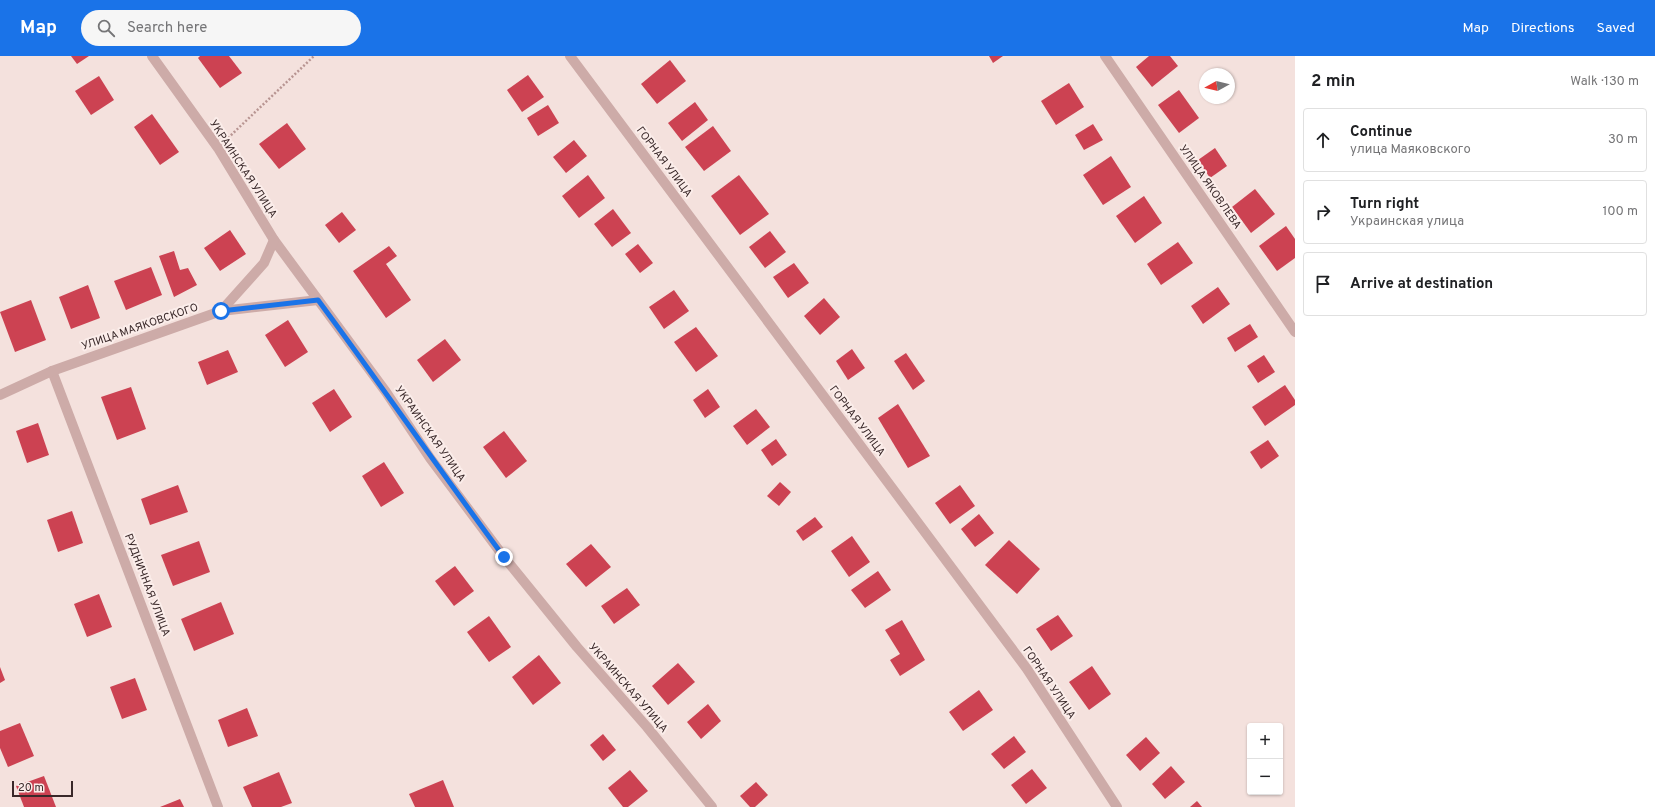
<!DOCTYPE html>
<html lang="en">
<head>
<meta charset="utf-8">
<style>
  body { margin:0; font-family:Overpass,sans-serif; background:#f6f6f6; color:#202124 }
  .controls { position:absolute; right:12px; bottom:12px; display:grid; overflow:hidden; border-radius:4px; box-shadow:0 1px 3px #0004 }
  .controls button { width:36px; height:36px; display:grid; place-items:center; padding:0; border:0; border-bottom:1px solid #e0e0e0; background:#fff; color:#202124; font:20px sans-serif }
  .compass { position:absolute; left:1199px; top:12px; width:36px; height:36px; border-radius:50%; background:#fff; box-shadow:0 1px 3px #0004; rotate:262deg }
  .scale { position:absolute; left:12px; bottom:10px; width:61px; box-sizing:border-box; padding-left:4px; border:2px solid #392829; border-top:0; font-size:11px; line-height:14px; white-space:nowrap; color:#392829; -webkit-text-stroke:3px #fbedea; paint-order:stroke }
  .stop { position:absolute; width:12px; height:12px; margin:-9px; border:3px solid #1a73e8; border-radius:50%; background:#fff }
  .stop.end { background:#1a73e8; border-color:#fff; box-shadow:0 1px 4px #0008 }
  .list { margin:0; padding:0; list-style:none }
  h2 { display:flex; justify-content:space-between; align-items:center; height:52px; margin:0; padding:0 16px; font-size:17px }
  h2 small { font-size:13px; font-weight:400; color:#757577 }
  .list li { display:grid; grid-template-columns:26px 1fr auto; gap:12px; align-items:center; box-sizing:border-box; height:64px; margin:0 8px 8px; padding:0 8px; border:1px solid #e0e0e0; border-radius:4px }
  .list b { display:block; font-size:15px; white-space:nowrap }
  .list p { margin:0; font-size:13px; white-space:nowrap; color:#757577 }
  .list em { font-size:13px; font-style:normal; color:#757577 }
  .icon { flex:none; width:22px; height:22px; fill:none; stroke:currentColor; stroke-width:2; stroke-linecap:round; stroke-linejoin:round }
  .map { position:relative; flex:none; width:1295px; height:751px; overflow:hidden }
  header { display:flex; align-items:center; gap:24px; box-sizing:border-box; height:56px; padding:0 20px; background:#1a73e8; color:#fff }
  header strong { font-size:19px }
  nav { display:flex; gap:22px; margin-inline-start:auto; font-size:14px }
  .search { width:280px; height:36px; background:#f6f6f6; display:flex; align-items:center; gap:10px; box-sizing:border-box; padding:0 14px; border-radius:22px; color:#757577; font-size:15px }
  main { display:flex }
  aside { flex:1; background:#fff }
  .map>svg:first-child { display:block }
  .building { fill:#cc4252 }
  .lines { fill:none; stroke-linecap:round; stroke-linejoin:round }
  .path { stroke:#b89592; stroke-width:2.5; stroke-dasharray:2 2; stroke-linecap:butt }
  .minor { stroke:#cdaba8; stroke-width:10 }
  .route { stroke:#1a73e8; stroke-width:5 }
  .labels { text-anchor:middle; dominant-baseline:central; stroke-width:4; stroke-linejoin:round; paint-order:stroke }
  .street-label { font-size:11px; fill:#392829; stroke:#fbedea }
</style>
</head>
<body>
<header>
<strong>Map</strong>
<div class="search"><svg class="icon" aria-label="search" viewBox="0 0 24 24"><circle cx="10" cy="10" r="6"/><path d="M15 15l6 6"/></svg>Search here</div>
<nav><a>Map</a><a>Directions</a><a>Saved</a></nav>
</header>
<main>
<div class="map">
<svg width="1295" height="751" viewBox="0 0 1295 751">
  <rect width="100%" height="100%" fill="#f4e1dd"/>
  <!-- building -->
  <g class="building">
    <path d="M71,0H89L77,8Z"/>
    <path d="M200,0H229L242,17L220,32L198,2Z"/>
    <path d="M989,0H1003L993,7Z"/>
    <path d="M1149,0H1170L1178,10L1152,31L1136,11Z"/>
    <path d="M670,4L686,25L657,48L641,28Z"/>
    <path d="M528,19L544,41L522,56L507,34Z"/>
    <path d="M99,20L114,44L91,59L75,35Z"/>
    <path d="M1069,27L1084,51L1056,69L1041,45Z"/>
    <path d="M1179,34L1199,62L1179,77L1158,49Z"/>
    <path d="M695,46L708,64L682,85L668,67Z"/>
    <path d="M548,49L559,67L538,80L527,62Z"/>
    <path d="M152,58L179,96L160,109L134,71Z"/>
    <path d="M287,67L306,93L279,113L259,88Z"/>
    <path d="M1093,68L1103,84L1084,94L1075,79Z"/>
    <path d="M713,70L731,95L704,115L685,91Z"/>
    <path d="M574,84L587,100L566,117L553,101Z"/>
    <path d="M1215,92L1227,110L1210,122L1198,104Z"/>
    <path d="M1111,100L1131,131L1103,149L1083,119Z"/>
    <path d="M588,119L605,142L579,162L562,140Z"/>
    <path d="M739,119L769,158L740,179L711,140Z"/>
    <path d="M1255,133L1275,158L1251,177L1232,151Z"/>
    <path d="M1144,140L1162,167L1135,187L1116,160Z"/>
    <path d="M613,153L631,177L612,191L594,168Z"/>
    <path d="M342,156L356,174L339,187L325,169Z"/>
    <path d="M1286,170L1295,183V202L1277,215L1259,190Z"/>
    <path d="M230,174L246,198L220,215L204,192Z"/>
    <path d="M770,175L786,196L765,212L749,191Z"/>
    <path d="M1178,186L1193,207L1161,229L1147,208Z"/>
    <path d="M638,188L653,207L640,217L625,198Z"/>
    <path d="M389,190L397,200L386,208L411,244L386,262L353,215Z"/>
    <path d="M174,195L180,214L188,212L197,229L174,241L159,200Z"/>
    <path d="M794,207L809,227L788,242L773,221Z"/>
    <path d="M151,211L162,239L126,254L114,225Z"/>
    <path d="M88,229L100,262L71,273L59,241Z"/>
    <path d="M1218,231L1230,248L1203,268L1191,250Z"/>
    <path d="M674,234L689,255L664,273L649,251Z"/>
    <path d="M824,242L840,261L820,279L804,260Z"/>
    <path d="M31,244L46,284L15,296L0,256Z"/>
    <path d="M288,264L308,296L285,311L265,279Z"/>
    <path d="M1250,268L1258,281L1235,296L1227,282Z"/>
    <path d="M696,271L718,300L696,316L674,286Z"/>
    <path d="M445,283L461,304L433,326L417,304Z"/>
    <path d="M852,293L865,312L848,324L836,305Z"/>
    <path d="M228,294L238,316L207,329L198,306Z"/>
    <path d="M906,297L925,325L913,334L894,305Z"/>
    <path d="M1264,299L1275,316L1258,327L1247,310Z"/>
    <path d="M1285,329L1295,344V349L1265,370L1252,351Z"/>
    <path d="M131,331L146,373L117,384L101,341Z"/>
    <path d="M334,333L352,361L330,376L312,347Z"/>
    <path d="M708,333L720,351L705,362L693,344Z"/>
    <path d="M898,348L930,400L908,412L878,362Z"/>
    <path d="M756,353L770,371L747,389L733,370Z"/>
    <path d="M38,367L49,399L27,407L16,375Z"/>
    <path d="M504,375L527,405L506,422L483,391Z"/>
    <path d="M776,383L787,399L772,410L761,394Z"/>
    <path d="M1268,384L1279,400L1261,413L1250,396Z"/>
    <path d="M384,406L404,437L381,451L362,420Z"/>
    <path d="M780,426L791,436L779,450L767,440Z"/>
    <path d="M178,429L188,456L150,469L141,443Z"/>
    <path d="M960,429L975,450L950,468L935,447Z"/>
    <path d="M72,455L83,487L58,496L47,464Z"/>
    <path d="M979,458L994,477L975,491L961,473Z"/>
    <path d="M815,461L823,471L803,485L796,475Z"/>
    <path d="M852,480L870,506L849,521L831,495Z"/>
    <path d="M1009,484L1040,513L1017,538L985,509Z"/>
    <path d="M199,485L210,516L173,530L161,499Z"/>
    <path d="M591,488L611,511L586,531L566,508Z"/>
    <path d="M455,510L474,535L454,550L435,525Z"/>
    <path d="M878,515L891,534L865,552L851,534Z"/>
    <path d="M627,532L640,549L614,568L601,550Z"/>
    <path d="M99,538L112,571L87,581L74,548Z"/>
    <path d="M221,546L234,578L194,595L181,563Z"/>
    <path d="M1058,559L1073,580L1051,595L1036,573Z"/>
    <path d="M489,560L511,591L489,606L467,576Z"/>
    <path d="M902,564L925,604L900,620L890,604L900,598L885,574Z"/>
    <path d="M539,599L561,627L533,649L512,621Z"/>
    <path d="M678,607L695,626L668,649L652,630Z"/>
    <path d="M1092,610L1111,638L1089,654L1069,626Z"/>
    <path d="M0,611L5,624L0,627Z"/>
    <path d="M135,622L147,654L122,663L110,631Z"/>
    <path d="M979,634L993,654L963,675L949,656Z"/>
    <path d="M708,648L721,665L701,683L687,666Z"/>
    <path d="M247,652L258,680L228,691L218,664Z"/>
    <path d="M20,667L34,700L8,711L0,692V675Z"/>
    <path d="M603,678L616,694L603,705L590,689Z"/>
    <path d="M1014,680L1026,696L1004,713L991,698Z"/>
    <path d="M1146,681L1160,697L1140,715L1126,699Z"/>
    <path d="M1171,710L1185,726L1165,743L1152,728Z"/>
    <path d="M1032,713L1047,732L1026,748L1011,729Z"/>
    <path d="M630,714L648,735L628,751H623L608,732Z"/>
    <path d="M279,716L292,747L281,751H252L243,731Z"/>
    <path d="M44,720L56,751H24L16,730Z"/>
    <path d="M443,724L454,751H415L409,738Z"/>
    <path d="M756,726L768,739L755,751H750L740,740Z"/>
    <path d="M180,743L184,751H160Z"/>
    <path d="M1197,745L1202,751H1190Z"/>
  </g>
  <g class="lines">
    <!-- path -->
    <path class="path" d="M228,82L314,0"/>
    <!-- minor -->
    <g class="minor">
      <path d="M152,0L218,92L274,184L386,336L430,402L504,501L577,591L647,671L712,751"/>
      <path d="M570,0L1027,613L1117,751"/>
      <path d="M1105,0L1295,276"/>
      <path d="M221,255L264,207L274,184"/>
      <path d="M52,315L218,751"/>
      <path d="M0,339L52,315L221,255L318,244"/>
    </g>
  </g>
  <g class="lines">
    <!-- route -->
    <path class="route" d="M221,255L318,244C381,329 441,416 504,501"/>
  </g>
  <g class="labels">
    <!-- street labels -->
    <g class="street-label">
      <text transform="translate(664 106) rotate(53)">ГОРНАЯ УЛИЦА</text>
      <text transform="translate(243 113) rotate(57)">УКРАИНСКАЯ УЛИЦА</text>
      <text transform="translate(1210 131) rotate(55)">УЛИЦА ЯКОВЛЕВА</text>
      <text transform="translate(140 271) rotate(-19)">УЛИЦА МАЯКОВСКОГО</text>
      <text transform="translate(857 365) rotate(53)">ГОРНАЯ УЛИЦА</text>
      <text transform="translate(430 378) rotate(55)">УКРАИНСКАЯ УЛИЦА</text>
      <text transform="translate(147 529) rotate(69)">РУДНИЧНАЯ УЛИЦА</text>
      <text transform="translate(1049 627) rotate(56)">ГОРНАЯ УЛИЦА</text>
      <text transform="translate(628 632) rotate(49)">УКРАИНСКАЯ УЛИЦА</text>
    </g>
  </g>
</svg>
<div class="controls">
<button>+</button>
<button>−</button>
</div>
<svg class="compass" viewBox="-18 -18 36 36"><path d="M0-13l5 13h-10z" fill="#e53935"/><path d="M0 13l5-13h-10z" fill="#757577"/></svg>
<div class="scale">20 m</div>
<div class="stop" style="left:221px;top:255px"></div>
<div class="stop end" style="left:504px;top:501px"></div>
</div>
<aside>
<h2>2 min<small>Walk · 130 m</small></h2>
<ul class="list">
<li><svg class="icon" aria-label="ahead" viewBox="0 0 24 24"><path d="M12 20V5M6 11l6-6 6 6"/></svg><div><b>Continue</b><p>улица Маяковского</p></div><em>30 m</em></li>
<li><svg class="icon" aria-label="right" viewBox="0 0 24 24"><path d="M7 20v-9h11M14 6l5 5-5 5"/></svg><div><b>Turn right</b><p>Украинская улица</p></div><em>100 m</em></li>
<li><svg class="icon" aria-label="arrive" viewBox="0 0 24 24"><path d="M6 21V4h12l-3 4 3 4H6"/></svg><div><b>Arrive at destination</b></div></li>
</ul>
</aside>
</main>
</body>
</html>
